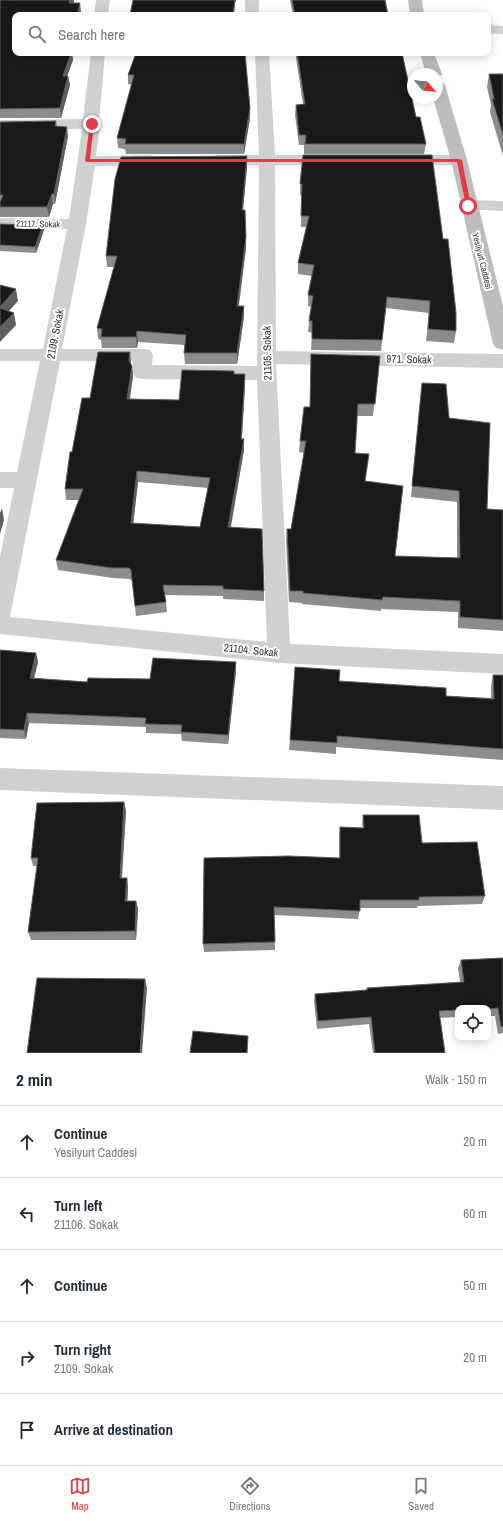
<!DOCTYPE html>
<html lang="en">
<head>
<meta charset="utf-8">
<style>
  body { margin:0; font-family:"Archivo Narrow",sans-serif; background:#f6f6f7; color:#1f2937 }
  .controls { position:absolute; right:12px; bottom:12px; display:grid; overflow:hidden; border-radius:8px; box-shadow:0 2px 10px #0003 }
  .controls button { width:36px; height:36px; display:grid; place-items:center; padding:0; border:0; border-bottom:1px solid #e0e1e3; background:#fff; color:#1f2937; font:20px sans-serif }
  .compass { position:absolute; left:407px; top:68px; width:36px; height:36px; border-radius:50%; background:#fff; box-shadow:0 2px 10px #0003; rotate:118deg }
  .stop { position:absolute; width:12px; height:12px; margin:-9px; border:3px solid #e63946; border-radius:50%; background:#fff }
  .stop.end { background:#e63946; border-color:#fff; box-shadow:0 1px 4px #0008 }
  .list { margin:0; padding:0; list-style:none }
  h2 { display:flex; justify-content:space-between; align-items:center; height:52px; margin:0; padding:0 16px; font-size:17px }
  h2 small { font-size:13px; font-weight:400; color:#747a83 }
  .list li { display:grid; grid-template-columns:26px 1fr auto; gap:12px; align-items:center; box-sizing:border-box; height:72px; padding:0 16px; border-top:1px solid #e0e1e3 }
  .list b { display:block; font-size:15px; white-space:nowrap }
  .list p { margin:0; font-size:13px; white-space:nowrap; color:#747a83 }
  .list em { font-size:13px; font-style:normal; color:#747a83 }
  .icon { flex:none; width:22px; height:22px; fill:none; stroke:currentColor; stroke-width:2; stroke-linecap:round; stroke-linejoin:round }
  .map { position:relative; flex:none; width:503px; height:1053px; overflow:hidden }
  .search { position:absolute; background:#fff; box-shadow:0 2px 10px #0003; left:12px; right:12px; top:12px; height:44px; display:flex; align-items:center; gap:10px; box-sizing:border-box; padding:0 14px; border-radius:8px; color:#747a83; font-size:15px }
  .sheet { height:412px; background:#fff }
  nav { display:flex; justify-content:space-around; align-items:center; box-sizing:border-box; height:56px; border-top:1px solid #e0e1e3; background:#fff; font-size:11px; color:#747a83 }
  nav a { display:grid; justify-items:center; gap:2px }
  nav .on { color:#e63946 }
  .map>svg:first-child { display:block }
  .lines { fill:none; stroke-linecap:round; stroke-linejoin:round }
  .street { fill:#d0d0d0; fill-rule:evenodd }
  .secondary { fill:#bdbdbd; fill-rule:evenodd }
  .wall { fill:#8c8c8c; fill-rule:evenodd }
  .shaded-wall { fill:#5f5f5f }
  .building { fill:#1a1a1a; stroke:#5f5f5f; fill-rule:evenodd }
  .route { fill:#e63946 }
  .labels { text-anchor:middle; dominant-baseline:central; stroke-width:4; stroke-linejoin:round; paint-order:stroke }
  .far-street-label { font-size:9px; fill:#333; stroke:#fff }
  .street-label { font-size:11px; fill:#333; stroke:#fff }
</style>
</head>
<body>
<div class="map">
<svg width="503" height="1053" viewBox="0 0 503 1053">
  <rect width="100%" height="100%" fill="#fff"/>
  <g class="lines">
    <!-- street -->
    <g class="street">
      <path d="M96,0H110L108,15H94Z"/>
      <rect x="245" y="0" width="14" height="15"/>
      <path d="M488,25L503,26V34L488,33Z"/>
      <path d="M91,53H105L99,122L100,124L96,156L150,155L156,157L158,160L156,163L150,165L95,166L86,224L62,349H143L150,350L153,355L152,365L257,366L259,165H217L211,163L209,160L211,157L217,155H259L255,53H269L275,155H332L338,157L340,160L338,163L332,165H275L276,351L503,354V368L276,364L290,644L503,654V674L279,663L0,634V557L14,488H0V472H17L40,361H0V349H43L67,229L0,228V218L69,219L82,129L0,130V120L83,119ZM60,361H133L132,372L135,377L142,379L257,380L267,642L10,617Z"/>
      <path d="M403,155H459L465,157L467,160L465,163L459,165H403L397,163L395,160L397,157Z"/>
      <path d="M469,200L503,201V211L463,209L460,205L463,201Z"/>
      <path d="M0,768L503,786V810L0,790Z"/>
    </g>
    <!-- secondary -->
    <g class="secondary">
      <path d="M408,0H422L424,15H410Z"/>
      <path d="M420,53H434L442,74L439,77L437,78V74H426Z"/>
      <path d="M437,80L442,82L445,85L467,160L503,306V350L496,348L493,344L451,160L433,98H437Z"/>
    </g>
  </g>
  <!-- wall -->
  <g class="wall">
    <path d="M0,0H74V3L81,12L80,15H15V53H72L73,60L67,76H68L70,85L61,118H0Z"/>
    <path d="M290,0H385L388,15H293Z"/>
    <path d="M136,53L250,108V118L244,154H126L125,149L118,148L117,138L132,85L128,84V75Z"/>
    <path d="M296,53H402L416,117L426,144L424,154H304V145H299L295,115L296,105L303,104L296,58Z"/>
    <path d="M489,74H503V156L490,112L491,105L487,87Z"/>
    <path d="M56,121L57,126L68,136L55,204H53L49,217H0V122Z"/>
    <path d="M303,155L443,239L456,331L454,343L426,341L429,313L386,308L381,351L311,350L312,333L308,332L309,321L311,307L308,306V295L312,276L298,274V263L307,227H301L302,195H300V184Z"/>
    <path d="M247,156V167L243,210L246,248L239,306H244V317L237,364H185L184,353L185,345L138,342L137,348H102L101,340L98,339L97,328L114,267H107L106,256Z"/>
    <path d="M0,224L43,225L44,230L36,253L0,251Z"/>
    <path d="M380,356L373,416H357L355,453L395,556L457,558V502L411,497L422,383L449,418L487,509L503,510V631L458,628V612L381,609V611L302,604V603L289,602L286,540L287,529H291L304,453L299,452L300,441L309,407Z"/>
    <path d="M131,362L133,376L130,399L179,400L234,374L245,385L242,439H244V450L230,527L264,591V601L223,599V596L165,595L167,612L136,616L132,581L130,579L113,578L58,570L56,560L79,500H66L65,489L72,452L90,398ZM138,482L208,488L200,527L133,524Z"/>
    <path d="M0,650L36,653L38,662L34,678L87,682L150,679L236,671L228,744L182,741L181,734L146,733V727L29,723L26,739L0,738Z"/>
    <path d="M493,675H503V760L336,747V754L289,750L290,740L339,681L446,696L491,698V686Z"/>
    <path d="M124,802L126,811L122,878H127L128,887L127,901H136L138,909L136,940H31L28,932L37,866H33L31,858Z"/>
    <path d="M363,815L422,843L485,896L482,904L418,906L417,908H360L358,919L274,915L275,950L204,952L203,944L339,858V835L340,827L363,828L362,824Z"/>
    <path d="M503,958V1033L498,1034L495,1016H488V1008H458V1017L440,1018L445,1053H373L369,1024L317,1029L314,1001L315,994L367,990V988L460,982L458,968L461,960Z"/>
  </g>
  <!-- shaded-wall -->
  <g class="shaded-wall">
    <path d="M70,0H74L70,12L69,3Z"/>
    <path d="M235,0H239H236L235,3L234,15H233Z"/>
    <path d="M80,3L81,12L80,15H77Z"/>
    <path d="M69,53H72L73,60L64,85L63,76Z"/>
    <path d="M68,76L70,85L61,118L60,108Z"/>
    <path d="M250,108V118L244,154V144Z"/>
    <path d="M67,127L68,136L55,204L54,194Z"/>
    <path d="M247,156V167L242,221V210Z"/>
    <path d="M52,194L53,204L49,217L47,207Z"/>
    <path d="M43,225L44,230L36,253L35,247Z"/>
    <path d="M246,237V248L237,317V306Z"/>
    <path d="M16,289L18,301L1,320L0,313V307Z"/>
    <path d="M244,306V317L237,364V353Z"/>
    <path d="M14,313L16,325L0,342V327Z"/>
    <path d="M137,331L138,342L137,348L136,337Z"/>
    <path d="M130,352L131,362V372L129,361Z"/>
    <path d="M132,366L133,376L128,409L127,399Z"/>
    <path d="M245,374V385L241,450V439Z"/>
    <path d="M244,439V450L229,538L228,527Z"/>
    <path d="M137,471L138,482L132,534L131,523Z"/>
    <path d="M2,508L4,520L0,534V513Z"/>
    <path d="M36,653L38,662L32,687L30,678Z"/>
    <path d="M236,662V671L228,744V735Z"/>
    <path d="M27,713L29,723L26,739L24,730Z"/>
    <path d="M124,802L126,811L121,887L120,878Z"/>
    <path d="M127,878L128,887L127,909L125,901Z"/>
    <path d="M136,901L138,909L136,940L135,931Z"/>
    <path d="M145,979L147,988L142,1053H140Z"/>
  </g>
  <!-- building -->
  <g class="building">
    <path d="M0,0H70L69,3H80L77,15H15V53H71L63,76H68L60,108L0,109Z"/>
    <path d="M133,0H235L233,15H130Z"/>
    <path d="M292,0H385L388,15H295Z"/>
    <path d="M136,53H245L250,108L244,144H125L126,139L117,138L134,75H128Z"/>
    <path d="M297,53H402L416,117H420L426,144H305L306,135H299L296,105L305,104Z"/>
    <path d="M489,74H503V135L492,99H494Z"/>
    <path d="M56,121L55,126L67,127L54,194H52L47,207H0V202L3,195H0V122Z"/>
    <path d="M303,155H432L443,239H448L456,313V331L428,329L430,301L387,297L382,340L312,339V321H309L313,296L308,295L314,265L298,263L309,216H301L302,184H300Z"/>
    <path d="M247,156L242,210H245L246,237L237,306H244L237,353H184L186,335L137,331L136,337H101L102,329L97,328L117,256H106L115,179L121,157Z"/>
    <path d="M0,224L43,225L35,247L0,245Z"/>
    <path d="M0,285L16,289L0,307Z"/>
    <path d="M0,308L14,313L0,327Z"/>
    <path d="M98,352H130L129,361L132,366L127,399L179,400L182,370L234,371V374H245L241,439H244L228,527L262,529L264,591L223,589V586L163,585L166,602L135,606L131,570L129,568H112L56,560L83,489H65L70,452H72L82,398H90ZM137,471L210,478L200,527L131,523Z"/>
    <path d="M311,354L380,356L375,404H358L355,453L369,454L365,481L403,486L395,556L460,558L459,491L412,486L422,383L446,384L449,418L490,423L487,509L503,510V620L460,617V601L383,597L382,600L303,593V591H290L287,529H291L306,441H300L304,407H310Z"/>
    <path d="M0,650L36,653L30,678L87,682L88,678L150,679L153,658L236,662L228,735L181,732L182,725L145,724L146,718L27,713L24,730L0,729Z"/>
    <path d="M295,667L340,670L339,681L446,688V696L494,699L493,675H503V749L337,736V743L290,740Z"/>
    <path d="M124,802L120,878H127L125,901H136L135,931L28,932L38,858H31L37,803Z"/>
    <path d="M363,815H419L422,843L477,842L485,896L419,897V900H360V911L274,907L275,942L203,944L204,858L289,856L340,858V827L364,828Z"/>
    <path d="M503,958V1026L501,1027L498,1008L488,1009V1008H458V1010L439,1011L445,1053H375L371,1017L318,1021L315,994L367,990V988L464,982L461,960Z"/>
    <path d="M37,978L145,979L140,1053H27Z"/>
    <path d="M193,1031L248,1036L247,1053H190Z"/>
  </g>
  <!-- route -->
  <path class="route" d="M90,123L94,124L90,159H459L462,160L471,206L468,207L466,206L457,162H87L85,161Z"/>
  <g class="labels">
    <!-- far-street labels -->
    <g class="far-street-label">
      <text transform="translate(38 224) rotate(1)">21117. Sokak</text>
      <text transform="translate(482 261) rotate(76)">Yesilyurt Caddesi</text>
    </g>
    <!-- street labels -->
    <g class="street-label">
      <text transform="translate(55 334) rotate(-79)">2109. Sokak</text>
      <text transform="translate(267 353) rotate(-91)">21105. Sokak</text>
      <text transform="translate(409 359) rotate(1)">971. Sokak</text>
      <text transform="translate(251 650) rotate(6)">21104. Sokak</text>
    </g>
  </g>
</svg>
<div class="controls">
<button><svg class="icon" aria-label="locate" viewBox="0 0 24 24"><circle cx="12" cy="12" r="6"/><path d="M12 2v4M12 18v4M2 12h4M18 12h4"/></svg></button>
</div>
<svg class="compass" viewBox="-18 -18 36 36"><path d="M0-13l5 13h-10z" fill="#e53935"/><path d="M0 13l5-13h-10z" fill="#747a83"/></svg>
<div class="stop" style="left:468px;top:206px"></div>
<div class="stop end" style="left:92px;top:124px"></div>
<div class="search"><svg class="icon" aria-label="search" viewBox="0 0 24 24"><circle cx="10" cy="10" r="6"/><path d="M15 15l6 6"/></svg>Search here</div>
</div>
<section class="sheet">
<h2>2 min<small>Walk · 150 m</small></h2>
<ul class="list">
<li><svg class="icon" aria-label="ahead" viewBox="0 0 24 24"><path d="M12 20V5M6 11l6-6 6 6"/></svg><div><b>Continue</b><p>Yesilyurt Caddesi</p></div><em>20 m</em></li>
<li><svg class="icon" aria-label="left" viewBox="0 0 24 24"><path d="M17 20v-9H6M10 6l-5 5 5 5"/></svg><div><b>Turn left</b><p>21106. Sokak</p></div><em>60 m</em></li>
<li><svg class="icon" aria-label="ahead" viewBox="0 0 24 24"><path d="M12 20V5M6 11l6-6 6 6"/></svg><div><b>Continue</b></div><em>50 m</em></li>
<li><svg class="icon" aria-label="right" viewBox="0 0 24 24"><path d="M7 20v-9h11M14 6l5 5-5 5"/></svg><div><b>Turn right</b><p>2109. Sokak</p></div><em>20 m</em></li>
<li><svg class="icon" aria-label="arrive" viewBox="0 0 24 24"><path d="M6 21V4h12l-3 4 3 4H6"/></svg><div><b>Arrive at destination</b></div></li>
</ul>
</section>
<nav>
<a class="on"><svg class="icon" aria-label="map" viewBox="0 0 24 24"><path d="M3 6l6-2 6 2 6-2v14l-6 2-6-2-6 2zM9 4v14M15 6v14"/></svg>Map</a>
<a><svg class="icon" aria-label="directions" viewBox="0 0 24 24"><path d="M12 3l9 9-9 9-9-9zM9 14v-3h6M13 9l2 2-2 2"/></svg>Directions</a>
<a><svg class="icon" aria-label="saved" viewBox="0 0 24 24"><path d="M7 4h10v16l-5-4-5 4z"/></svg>Saved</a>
</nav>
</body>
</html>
